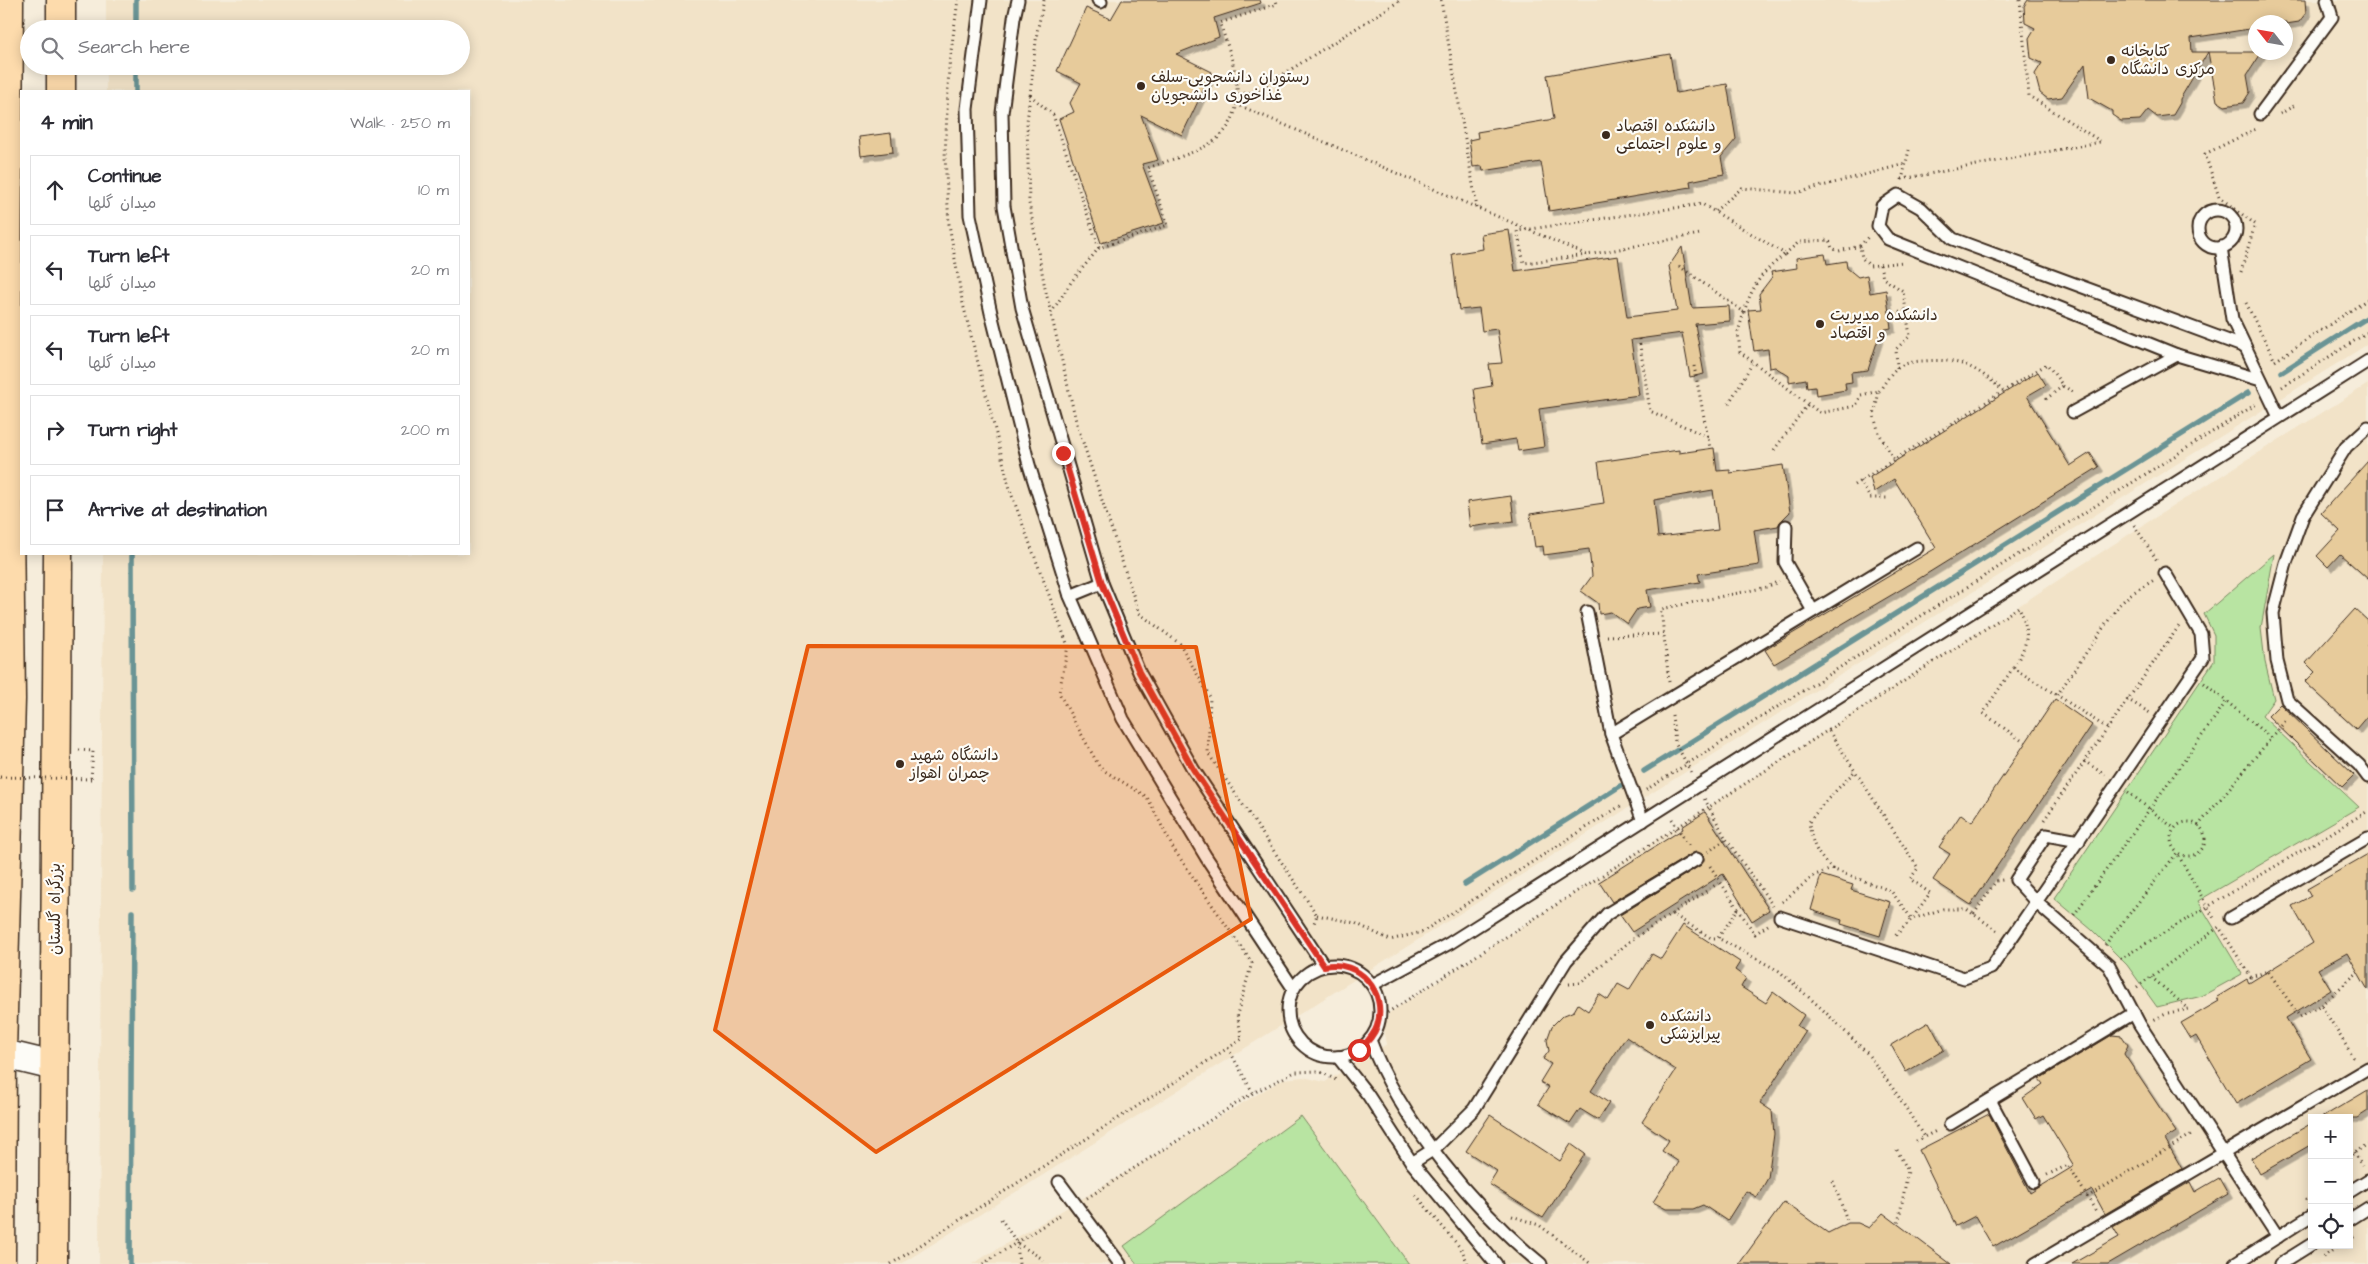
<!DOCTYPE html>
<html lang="en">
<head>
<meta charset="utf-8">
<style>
  body { margin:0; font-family:"Architects Daughter","Playpen Sans Arabic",sans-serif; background:#f7f7f7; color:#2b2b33 }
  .controls { position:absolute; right:15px; bottom:15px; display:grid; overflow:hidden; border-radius:0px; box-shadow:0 2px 12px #0003 }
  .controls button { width:45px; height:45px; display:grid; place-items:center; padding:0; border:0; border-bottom:1px solid #e1e1e2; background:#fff; color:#2b2b33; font:25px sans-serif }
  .compass { position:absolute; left:2248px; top:15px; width:45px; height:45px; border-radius:50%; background:#fff; box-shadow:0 2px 12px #0003; rotate:301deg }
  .stop { position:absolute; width:15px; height:15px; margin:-11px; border:4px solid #d93025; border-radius:50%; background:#fff }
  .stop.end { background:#d93025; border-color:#fff; box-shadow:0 1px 5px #0008 }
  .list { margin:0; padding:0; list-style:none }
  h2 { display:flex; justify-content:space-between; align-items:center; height:65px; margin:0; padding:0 20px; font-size:21px }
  h2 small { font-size:16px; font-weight:400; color:#7c7c81 }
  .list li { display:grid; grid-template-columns:32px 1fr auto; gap:15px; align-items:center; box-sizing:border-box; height:70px; margin:0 10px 10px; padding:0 10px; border:1px solid #e1e1e2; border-radius:0px }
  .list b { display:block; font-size:19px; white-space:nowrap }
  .list p { margin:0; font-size:16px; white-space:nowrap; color:#7c7c81 }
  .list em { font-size:16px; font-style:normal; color:#7c7c81 }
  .icon { flex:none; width:28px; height:28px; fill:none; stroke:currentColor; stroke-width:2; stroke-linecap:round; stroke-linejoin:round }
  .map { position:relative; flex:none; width:2368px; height:1264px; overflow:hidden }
  .search { position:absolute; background:#fff; box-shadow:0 2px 12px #0003; left:20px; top:20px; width:450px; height:55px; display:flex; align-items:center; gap:12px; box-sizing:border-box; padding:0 18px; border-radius:28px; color:#7c7c81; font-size:19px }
  .panel { position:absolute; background:#fff; box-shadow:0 2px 12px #0003; left:20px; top:90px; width:450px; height:465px; border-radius:0px }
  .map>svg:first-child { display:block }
  .built { fill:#f2e3c8; fill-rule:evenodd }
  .green { fill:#b8e4a2; stroke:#7a8760 }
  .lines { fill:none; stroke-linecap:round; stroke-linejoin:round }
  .stream { stroke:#6a9495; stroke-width:5.5 }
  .building { fill:#e7cb9b; stroke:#3b2a1e; fill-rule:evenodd; filter:url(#shadow) }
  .lane-casing { stroke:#3b2a1e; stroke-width:15 }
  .secondary-casing { stroke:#3b2a1e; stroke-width:31 }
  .highway-casing { stroke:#3b2a1e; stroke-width:31 }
  .path { stroke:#3b2a1e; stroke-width:3; stroke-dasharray:1 4; stroke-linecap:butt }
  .lane { stroke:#fdfcf7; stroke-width:11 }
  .secondary { stroke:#fdfcf7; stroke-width:28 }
  .highway { stroke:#fddbac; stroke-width:28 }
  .path-bridge { stroke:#3b2a1e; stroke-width:3; stroke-dasharray:1 4; stroke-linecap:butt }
  .route { stroke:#d93025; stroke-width:6 }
  .marked { fill:#e8590c; fill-opacity:0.2; stroke:#e8590c; stroke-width:4; stroke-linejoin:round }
  .poi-dot { fill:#3b2a1e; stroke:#fdfcf7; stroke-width:2 }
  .labels { text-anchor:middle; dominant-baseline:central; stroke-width:4.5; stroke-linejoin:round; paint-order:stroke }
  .poi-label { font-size:16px; fill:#3b2a1e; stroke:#fdfcf7; text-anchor:start }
  .street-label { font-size:16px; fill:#3b2a1e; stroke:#fdfcf7 }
</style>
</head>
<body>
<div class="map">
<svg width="2368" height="1264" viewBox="0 0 2368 1264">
  <defs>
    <filter id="shadow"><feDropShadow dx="4.5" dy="4.5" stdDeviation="0" flood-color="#0004"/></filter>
  </defs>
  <rect width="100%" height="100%" fill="#f6eddb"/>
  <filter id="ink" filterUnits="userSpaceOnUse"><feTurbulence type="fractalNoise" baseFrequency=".02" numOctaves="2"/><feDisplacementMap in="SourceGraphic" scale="10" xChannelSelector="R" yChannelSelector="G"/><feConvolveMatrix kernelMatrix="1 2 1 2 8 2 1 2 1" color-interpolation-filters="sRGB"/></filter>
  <g filter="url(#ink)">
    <!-- built -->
    <g class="built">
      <path d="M106,0H2368V344L901,1264H99L103,554H469V91H106V66H461V29H106ZM2256,22H2286V52H2256Z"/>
      <path d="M2368,384V1264H972L1283,1079L1303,1077L1325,1082L1387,1044L1384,1029L1389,1013L2162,513ZM2312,1118H2349V1245H2312Z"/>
    </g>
    <!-- green -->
    <g class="green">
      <path d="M2274,554L2261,628L2265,662L2274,699L2262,716L2359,807L2198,901L2242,974L2202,996L2157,1007L2127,965L2092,930L2054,898L2214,661V635L2204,614Z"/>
      <path d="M1301,1116L1409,1264H1137L1124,1246Z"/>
    </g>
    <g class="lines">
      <!-- stream -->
      <g class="stream">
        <path d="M136,29V0"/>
        <path d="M136,91V66"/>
        <path d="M2282,372L2368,317"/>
        <path d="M132,554L133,890"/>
        <path d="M1644,771L2248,393"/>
        <path d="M1465,884L1620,786"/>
        <path d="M130,1264L132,912"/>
      </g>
    </g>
    <!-- building -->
    <g class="building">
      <path d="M1122,0H1260L1261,3L1214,18L1219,37L1176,54L1212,72L1182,135L1141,115L1158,160L1142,164L1164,223L1101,243L1059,119L1074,112L1070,103L1081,83L1057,71L1086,8L1111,19Z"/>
      <path d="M2028,0H2305L2306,13L2299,22L2286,24V22H2256V28L2191,38L2192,52H2208L2180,99V103L2173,115L2157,117L2148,110L2140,120L2121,121L2112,115V111L2089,98L2085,64L2062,97L2048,99L2040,93L2035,74L2042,63L2031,58L2029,38L2035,28L2025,23L2024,6Z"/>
      <path d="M2208,52H2262L2247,75L2250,92L2243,103L2225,106L2217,101Z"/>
      <path d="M1670,54L1676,93L1727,84L1736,139L1721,157L1724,174L1690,181L1691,187L1549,211L1541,162L1483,171L1482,166L1473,167L1469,140L1478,138L1477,132L1554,119L1547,75Z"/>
      <path d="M891,133L893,152L861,156L859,137Z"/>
      <path d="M1509,230L1515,271L1618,256L1627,317L1677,311L1669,266L1682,247L1692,308L1729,306L1730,321L1695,324L1704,374L1690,377L1682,333L1631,340L1639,395L1539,409L1544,447L1518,451L1516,439L1482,444L1474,389L1492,386L1489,364L1502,363L1497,329L1482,331L1479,308L1459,310L1452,254L1483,249L1481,234Z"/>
      <path d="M1825,254L1827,264L1846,261L1847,268L1858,277L1867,275L1870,293L1886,290L1891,328L1881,330L1868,370L1851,372L1852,382L1845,383L1846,390L1816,395L1815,387L1807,388L1806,379L1789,382V376L1775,367L1770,368L1768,349L1754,351L1748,310L1761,309L1759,294L1772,277L1771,272L1797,268L1796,258Z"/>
      <path d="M2038,372L2046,385L2027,396L2070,466L2090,453L2099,467L1912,583L1774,664L1765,650L1936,548L1894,479L1874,492L1870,477Z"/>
      <path d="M1714,448L1717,471L1730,470V473L1783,465L1790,512L1780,522L1778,526L1754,530L1759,565L1698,574L1700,582L1647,590L1650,607L1637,609L1627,624L1611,612L1599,614L1598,603L1581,591L1592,576L1589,549L1544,555L1543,546L1535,547L1530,514L1604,503L1598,462L1679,450V453ZM1713,490L1718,530L1658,537L1654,500Z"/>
      <path d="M2368,461V579L2340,554L2328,567L2317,556L2340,531L2321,513Z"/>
      <path d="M1511,496L1514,521L1470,527L1467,502Z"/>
      <path d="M2355,609L2368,621V715L2356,729L2305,682L2315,672L2306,663Z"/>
      <path d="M2055,699L2092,725L1971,905L1933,880L1950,854L1939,847L1961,814L1972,822Z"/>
      <path d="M2280,704L2354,775L2342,787L2268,716Z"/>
      <path d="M1705,812L1769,910L1752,921L1723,874L1632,932L1620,915L1701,865L1704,859L1703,855L1697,852L1693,853L1612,902L1599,882L1683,829L1682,827Z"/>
      <path d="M2368,854V990L2347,953L2318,969L2331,990L2286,1018L2311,1059L2236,1104L2196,1036L2191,1039L2181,1023L2219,1001L2217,997L2247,979L2249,983L2313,943L2292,906L2311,896L2307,889Z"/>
      <path d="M1821,875L1853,885L1851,890L1890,902L1880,936L1841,924L1842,920L1811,910Z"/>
      <path d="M1683,925L1740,962L1735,970L1746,978L1741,987L1766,1003L1773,992L1804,1015L1797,1026L1806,1031L1760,1103L1772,1111L1774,1134L1768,1178L1757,1197L1746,1191L1727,1221L1703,1205L1693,1209H1666L1653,1202L1679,1162L1662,1151L1669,1140L1642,1122L1676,1070L1626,1037L1591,1091L1609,1103L1598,1120L1580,1109L1570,1124L1538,1104L1549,1087L1540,1082L1551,1064L1543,1059L1549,1051L1547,1040L1552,1026L1562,1016L1574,1011L1578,1004L1588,1011L1599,994L1608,1000L1618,984L1629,990L1652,954L1661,959Z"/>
      <path d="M1929,1022L1944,1050L1906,1072L1891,1045Z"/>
      <path d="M2112,1035L2122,1036L2128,1045L2124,1054L2176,1132L2165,1139L2182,1169L2105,1214L2092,1190L1993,1247L1975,1216L1956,1226L1919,1150L1989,1114L2030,1193L2038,1188L2074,1166L2043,1115L2036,1119L2023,1098L2043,1084L2039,1079Z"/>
      <path d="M2368,1090V1111L2357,1118H2321Z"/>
      <path d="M1490,1115L1560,1161L1571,1144L1585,1154L1543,1218L1489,1184L1497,1171L1466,1151Z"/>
      <path d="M2312,1123V1144L2260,1174L2251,1158Z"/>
      <path d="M2219,1178L2228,1194L2108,1264H2072L2119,1237L2113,1227L2190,1182L2195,1192Z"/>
      <path d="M1784,1202L1828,1233L1848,1223H1858L1869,1228L1883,1213L1951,1264H1739Z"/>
    </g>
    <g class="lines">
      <!-- lane casing -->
      <g class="lane-casing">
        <g id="lane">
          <path d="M981,0L967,109L970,215L991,313L1029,465L1070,596L1123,719L1206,857L1293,988"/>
          <path d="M1018,0L1014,18L1002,113L1004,206L1022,308L1102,583L1139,672L1193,769L1324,966"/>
          <path d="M1098,0L1101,2"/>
          <path d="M2260,114L2332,17L2327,0"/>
          <circle cx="2217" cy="229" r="19"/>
          <path d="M2221,247L2232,319L2279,417"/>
          <path d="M2245,347L1953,239L1921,208L1898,195L1882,206L1878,226L1888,239L2177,355L2261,380"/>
          <path d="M2073,412L2177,355"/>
          <path d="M2368,427L2346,447L2303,516L2286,563L2273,613L2277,661L2287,700L2359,765L2368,777"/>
          <path d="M1786,526L1785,562L1813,611"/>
          <path d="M1070,596L1102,583"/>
          <path d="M1587,612L1611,734"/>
          <path d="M1643,821L1611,734L1917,548"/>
          <path d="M2079,841L2046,835L2016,880L2037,903L2109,966L2140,1025L2278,1237"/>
          <path d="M1780,917L1964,978L1991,968L2203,658L2201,634L2165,573"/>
          <path d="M2231,918L2368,838"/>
          <circle cx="1334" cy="1011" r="46"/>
          <path d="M1372,985L1450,943L2368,361"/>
          <path d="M1370,1040C1399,1119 1476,1211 1541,1264"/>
          <path d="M1338,1057L1368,1095L1412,1163L1496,1264"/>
          <path d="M1990,1100L2034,1182"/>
          <path d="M1950,1124L2134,1013"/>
          <path d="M1412,1163L1434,1149L1474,1109L1566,961L1607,914L1697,859"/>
          <path d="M1059,1182L1120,1264"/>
          <path d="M2349,1192L2368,1180"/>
          <path d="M2349,1220L2368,1208"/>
          <path d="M2035,1264L2368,1068"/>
          <path d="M2235,1264L2312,1215"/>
          <path d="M2280,1264L2312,1244"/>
        </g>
      </g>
      <!-- secondary casing -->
      <g class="secondary-casing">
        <path id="secondary" d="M0,1053L54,1066"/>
      </g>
      <!-- highway casing -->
      <g class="highway-casing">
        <g id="highway">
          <path d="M61,29V0"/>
          <path d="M61,91V66"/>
          <path d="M1,1264L2,1053L11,699L7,336L9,0"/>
          <path d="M53,1264L58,554"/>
        </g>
      </g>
      <!-- path -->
      <g class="path">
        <path d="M1044,0L1037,32L1027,122L1029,203L1045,288L1076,421L1139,613L1180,644L1210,697L1208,753L1317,915L1314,923"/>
        <path d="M1441,0L1477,208"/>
        <path d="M2020,0L2029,96L2100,141"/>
        <path d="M1239,94L1255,92L1401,0"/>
        <path d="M1030,95L1053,115L1099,248L1168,225L1148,168C1168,160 1206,151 1221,135C1252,104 1231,57 1220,23L1277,4L1276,0"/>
        <path d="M1236,104L1587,255L1700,234"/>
        <path d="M2280,114L2295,105"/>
        <path d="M1902,179L2100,142"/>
        <path d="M1902,180L1909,150"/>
        <path d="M1715,211L1742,188L1796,193L1905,164"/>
        <path d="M1860,246L1868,237"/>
        <path d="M1587,255L1524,263L1517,231L1702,204L1785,254L1799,242L1829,240L1832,248L1839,251L1860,246L1862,258L1870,266L1903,262"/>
        <path d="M1880,265L1883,278L1903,291L1910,336L1896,349L1897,368"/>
        <path d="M1679,266L1744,312L1738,332L1740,352L1820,413L1856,406L1861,395L1879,391L1874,416L1879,433L1894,460"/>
        <path d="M2241,272L2255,224L2219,197L2205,154L2256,129"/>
        <path d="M2246,303L2275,361L2368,299"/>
        <path d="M1744,312C1754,282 1761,274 1785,254"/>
        <path d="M1051,313L1072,281L1099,248"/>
        <path d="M1889,314L1906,311"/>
        <path d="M1639,339L1650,411L1708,437"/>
        <path d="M1694,366L1710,448"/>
        <path d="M2282,387L2368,332"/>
        <path d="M1879,391C1884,385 1891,372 1898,367C1905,363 1916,361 1924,361C1960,358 1977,367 2003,391"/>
        <path d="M2046,399L2063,386"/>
        <path d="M1729,403L1752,364"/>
        <path d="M1774,450L1808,404"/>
        <path d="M1860,481L1870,498H1887"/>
        <path d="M1854,485L2047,364L2063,386L2075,393"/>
        <path d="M2134,525L2158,562"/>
        <path d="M1607,636L1664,634"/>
        <path d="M1669,682L1661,609L1767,587L1779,581"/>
        <path d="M2204,683L2271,738"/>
        <path d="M2127,699L2150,713"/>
        <path d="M1672,715L1675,742L1691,772"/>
        <path d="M2107,728L2057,695L2119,605L2131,594L2154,580"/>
        <path d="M1829,731L1918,868L1910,879L1930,893L1912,919L1943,909H1966L1998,931"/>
        <path d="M2025,743L1983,713L2013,668L2057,695"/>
        <path d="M79,750L93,751L91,779"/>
        <path d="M2084,761L2105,775"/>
        <path d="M1646,790L2258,403"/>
        <path d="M2128,792L2175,829"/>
        <path d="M1672,819L1690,848"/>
        <path d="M2044,820L2179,626"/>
        <circle cx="2188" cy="839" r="17"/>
        <path d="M2198,826L2287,719"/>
        <path d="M1708,852L1726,839"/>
        <path d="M1710,866L1738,909L1718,938L1779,971L1821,1008L1867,1053L1897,1094L1924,1137"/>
        <path d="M1832,869L1891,891L1912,919L1893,938"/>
        <path d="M1782,902L1815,875L1832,869C1816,853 1812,845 1809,822L1823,804L1855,771"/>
        <path d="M1773,906L1726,839L1709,807L2019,607C2031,634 2028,644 2013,668"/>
        <path d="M1738,909L1755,934L1768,925"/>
        <path d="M1672,914L1720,882"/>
        <path d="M1974,914L1996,881L2003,880"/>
        <path d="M1317,915L1355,923L1390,940L1422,932L1622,805"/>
        <path d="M2074,915L2226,702"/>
        <path d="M2221,930L2251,977L2268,971L2300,1017L2321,1005L2355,1060"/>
        <path d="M2105,945L2177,853L2215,920"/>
        <path d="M2120,959L2368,811"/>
        <path d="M2151,977L2189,1009L2168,1013L2153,1020"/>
        <path d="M1569,984L1580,983L1630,941L1672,914L1711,938H1718"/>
        <path d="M2137,987L2219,927"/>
        <path d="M2321,1005L2358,972"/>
        <path d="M1379,1018L1709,807L1704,798"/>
        <path d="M1228,1048L1253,1093"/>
        <path d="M1916,1141L1938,1130"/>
        <path d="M1897,1150L1908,1171L1898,1224"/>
        <path d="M2354,1153L2362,1166"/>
        <path d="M2349,1160L2354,1153L2368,1144"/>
        <path d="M2047,1175L2068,1165L2097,1213"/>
        <path d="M1833,1181L1848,1223"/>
        <path d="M1416,1195L1462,1250L1468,1264"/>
        <path d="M2087,1197L2194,1133"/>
        <path d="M1087,1198L1253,1093L1295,1072L1319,1071L1336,1080"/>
        <path d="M2305,1200L2312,1196"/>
        <path d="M1512,1216L1539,1225L1591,1264"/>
        <path d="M1001,1219L1017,1243L1041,1258L1046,1264"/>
        <path d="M2349,1239L2357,1234"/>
        <path d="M1017,1243L1019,1264"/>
        <path d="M2323,1257L2340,1245"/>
        <path d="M891,1264L1242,1039L1237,1014L1252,963L1173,848L1147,797L1100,768L1059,693L1068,646L1011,493L962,300L949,224L945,157L949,66L958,0"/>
        <path d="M983,1264L1063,1213"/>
      </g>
      <!-- lane -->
      <use href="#lane" class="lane"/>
      <!-- secondary -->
      <use href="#secondary" class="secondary"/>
      <!-- highway -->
      <use href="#highway" class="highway"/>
      <!-- path-bridge -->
      <path class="path-bridge" d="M0,777L91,779"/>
    </g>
  </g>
  <g class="lines" filter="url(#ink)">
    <!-- route -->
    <path class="route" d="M1063,453L1102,583L1139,672L1193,769L1324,966C1359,959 1388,992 1377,1026C1374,1036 1366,1043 1359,1050"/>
  </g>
  <!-- marked area -->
  <path class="marked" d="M808,646L1196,647L1251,919L876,1152L715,1030Z"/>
  <!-- markers -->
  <g class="poi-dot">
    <circle cx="2111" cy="60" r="5"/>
    <circle cx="1141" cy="86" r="5"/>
    <circle cx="1606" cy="135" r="5"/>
    <circle cx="1820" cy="324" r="5"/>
    <circle cx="900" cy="764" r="5"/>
    <circle cx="1650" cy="1025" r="5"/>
  </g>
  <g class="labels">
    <!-- poi labels -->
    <g class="poi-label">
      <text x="2121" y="51">کتابخانه<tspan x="2121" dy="18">مرکزی دانشگاه</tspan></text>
      <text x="1151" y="77">رستوران دانشجویی-سلف<tspan x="1151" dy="18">غذاخوری دانشجویان</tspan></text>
      <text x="1616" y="126">دانشکده اقتصاد<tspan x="1616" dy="18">و علوم اجتماعی</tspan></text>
      <text x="1830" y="315">دانشکده مدیریت<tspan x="1830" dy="18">و اقتصاد</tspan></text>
      <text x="910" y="755">دانشگاه شهید<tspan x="910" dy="18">چمران اهواز</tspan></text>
      <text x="1660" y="1016">دانشکده<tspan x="1660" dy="18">پیراپزشکی</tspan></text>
    </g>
    <!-- street labels -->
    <g class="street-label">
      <text transform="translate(55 909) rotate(-90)">بزرگراه گلستان</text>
    </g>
  </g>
</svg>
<div class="controls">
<button>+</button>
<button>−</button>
<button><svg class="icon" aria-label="locate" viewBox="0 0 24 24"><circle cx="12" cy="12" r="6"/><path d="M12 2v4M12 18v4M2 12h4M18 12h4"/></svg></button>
</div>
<svg class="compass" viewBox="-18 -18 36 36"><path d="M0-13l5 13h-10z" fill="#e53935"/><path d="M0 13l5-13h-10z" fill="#7c7c81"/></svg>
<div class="stop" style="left:1359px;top:1050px"></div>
<div class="stop end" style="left:1063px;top:453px"></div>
<div class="search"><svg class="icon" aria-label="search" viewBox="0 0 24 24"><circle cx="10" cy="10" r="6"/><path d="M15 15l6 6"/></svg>Search here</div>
<section class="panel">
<h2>4 min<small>Walk · 250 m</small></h2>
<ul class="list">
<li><svg class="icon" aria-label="ahead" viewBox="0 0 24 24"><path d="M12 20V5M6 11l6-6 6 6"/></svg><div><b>Continue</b><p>میدان گلها</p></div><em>10 m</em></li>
<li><svg class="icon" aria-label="left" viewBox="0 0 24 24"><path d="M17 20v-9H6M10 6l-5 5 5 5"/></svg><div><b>Turn left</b><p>میدان گلها</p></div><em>20 m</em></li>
<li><svg class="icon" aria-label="left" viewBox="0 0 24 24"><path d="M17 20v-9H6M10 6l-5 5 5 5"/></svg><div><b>Turn left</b><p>میدان گلها</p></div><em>20 m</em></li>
<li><svg class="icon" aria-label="right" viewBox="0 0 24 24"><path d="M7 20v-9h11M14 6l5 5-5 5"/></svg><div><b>Turn right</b></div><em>200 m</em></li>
<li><svg class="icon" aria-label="arrive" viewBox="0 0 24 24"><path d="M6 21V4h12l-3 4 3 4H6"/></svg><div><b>Arrive at destination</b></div></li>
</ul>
</section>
</div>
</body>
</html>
